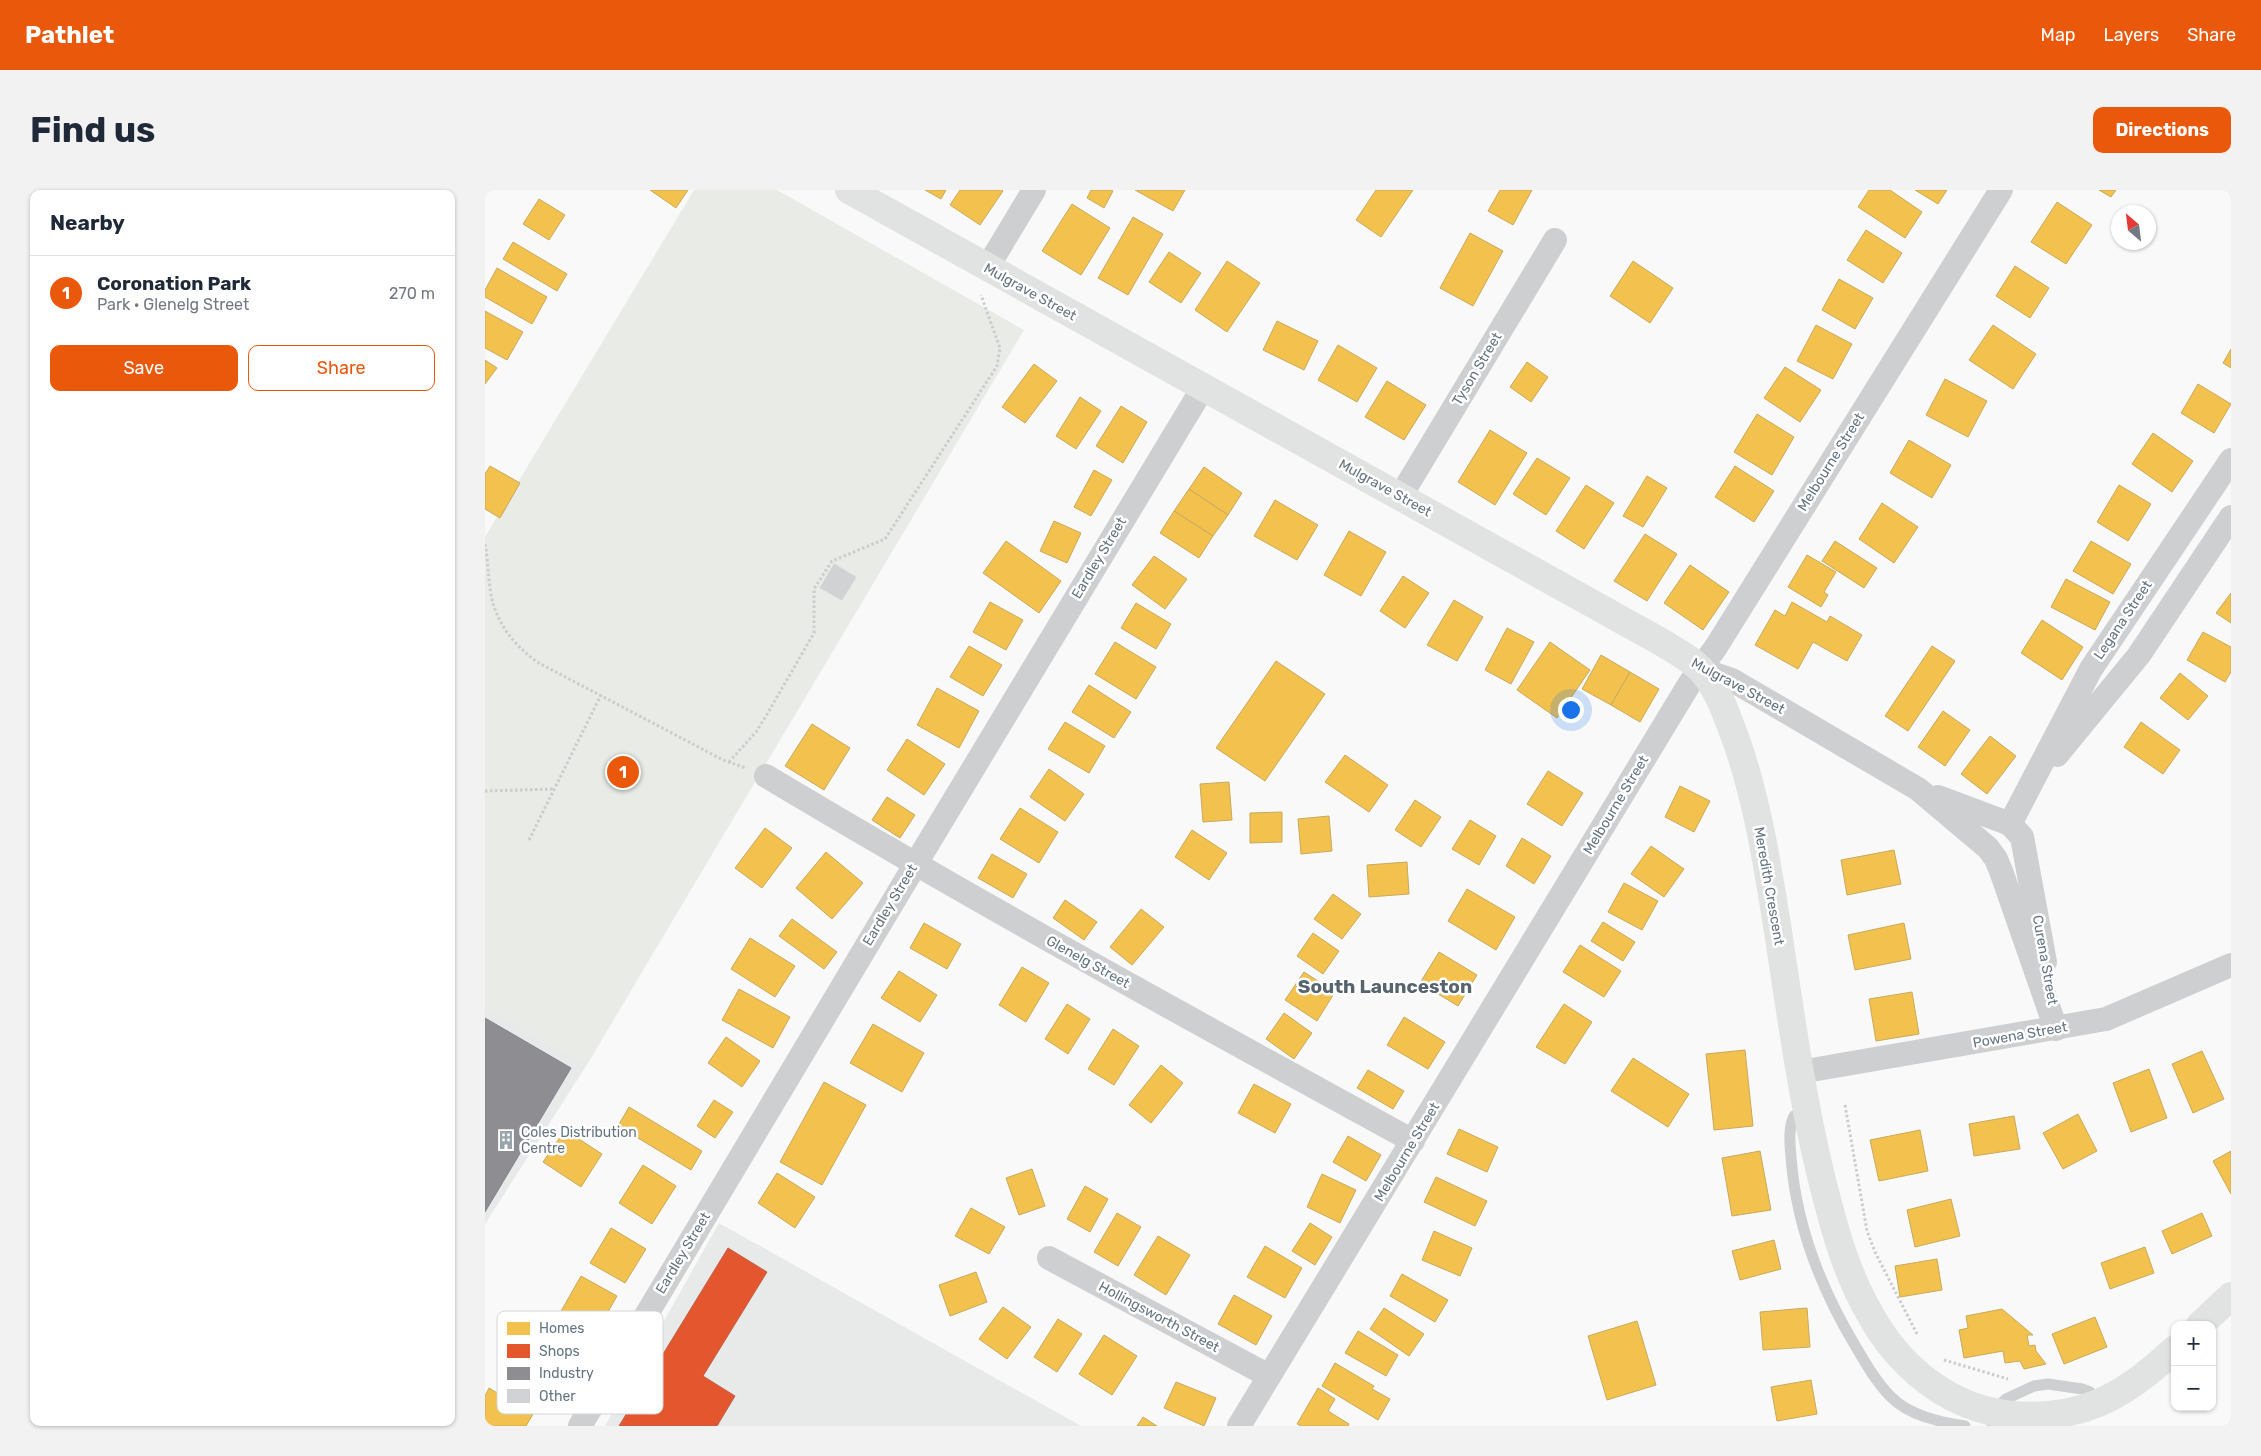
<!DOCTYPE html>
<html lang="en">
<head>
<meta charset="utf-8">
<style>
  body { margin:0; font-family:Rubik,sans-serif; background:#f2f2f3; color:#1f2937 }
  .controls { position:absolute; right:15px; bottom:15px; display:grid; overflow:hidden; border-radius:10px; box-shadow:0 1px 4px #0004 }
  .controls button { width:45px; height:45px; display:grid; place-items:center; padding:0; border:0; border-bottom:1px solid #e0e1e3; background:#fff; color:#1f2937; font:25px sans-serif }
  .compass { position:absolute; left:1626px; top:15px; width:45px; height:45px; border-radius:50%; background:#fff; box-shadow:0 1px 4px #0004; rotate:332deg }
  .you { position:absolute; left:1085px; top:519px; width:18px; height:18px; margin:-12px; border:4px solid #fff; border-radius:50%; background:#1a73e8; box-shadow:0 0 0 8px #1a73e833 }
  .badge { display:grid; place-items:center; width:32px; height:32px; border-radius:50%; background:#ea580c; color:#fff; font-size:16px; font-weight:700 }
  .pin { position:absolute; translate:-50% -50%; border:2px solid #fff; box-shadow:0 1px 5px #0006 }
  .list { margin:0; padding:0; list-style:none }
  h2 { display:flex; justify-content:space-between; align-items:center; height:65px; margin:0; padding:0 20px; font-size:21px }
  h2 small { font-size:16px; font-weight:400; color:#747a83 }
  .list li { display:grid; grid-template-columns:32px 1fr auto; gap:15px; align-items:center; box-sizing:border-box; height:75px; padding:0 20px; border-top:1px solid #e0e1e3 }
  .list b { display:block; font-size:19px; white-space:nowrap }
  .list p { margin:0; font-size:16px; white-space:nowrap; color:#747a83 }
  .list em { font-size:16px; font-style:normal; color:#747a83 }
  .actions { display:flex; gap:10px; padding:15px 20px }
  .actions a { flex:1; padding:11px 0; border:1px solid #ea580c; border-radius:10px; text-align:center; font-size:18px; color:#ea580c }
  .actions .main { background:#ea580c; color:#fff }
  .map { position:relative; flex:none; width:1746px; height:1236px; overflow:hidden; border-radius:10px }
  header { display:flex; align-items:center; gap:30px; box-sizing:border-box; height:70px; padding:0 25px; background:#ea580c; color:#fff }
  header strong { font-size:24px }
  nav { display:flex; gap:28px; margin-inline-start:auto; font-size:18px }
  .intro { display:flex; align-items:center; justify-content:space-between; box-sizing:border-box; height:120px; padding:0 30px }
  h1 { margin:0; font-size:35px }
  .button { padding:12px 22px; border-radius:10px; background:#ea580c; color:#fff; font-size:18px; font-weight:700 }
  main { display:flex; gap:30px; padding:0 30px }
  aside { flex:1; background:#fff; border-radius:10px; box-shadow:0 1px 4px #0004 }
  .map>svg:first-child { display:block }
  .built { fill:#e8e9e9 }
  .green { fill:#e8ebe6 }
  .homes { fill:#f2c14e; stroke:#c8aa5e }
  .shops { fill:#e4572e; stroke:#be6048 }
  .industry { fill:#8d8d92; stroke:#81868e }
  .building { fill:#d0d2d3; stroke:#e8e8e8 }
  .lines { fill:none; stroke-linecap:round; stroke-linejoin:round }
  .path { stroke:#cbcccd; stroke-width:3; stroke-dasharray:2.5 2.5; stroke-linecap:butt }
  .lane { stroke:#cecfd0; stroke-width:11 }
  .street { stroke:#cecfd0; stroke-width:24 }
  .secondary { stroke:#e1e2e2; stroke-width:28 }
  .labels { text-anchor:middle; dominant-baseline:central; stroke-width:5; stroke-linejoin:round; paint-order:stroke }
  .street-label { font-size:14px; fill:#657683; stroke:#fff }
  .poi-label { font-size:14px; fill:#657683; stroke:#fff; text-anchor:start }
  .district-label { font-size:19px; font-weight:bold; fill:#57646e; stroke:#fff }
  .key { fill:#fff; stroke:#d1d6da; stroke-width:1 }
  .key-label { font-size:14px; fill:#657683 }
</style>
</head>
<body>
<header>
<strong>Pathlet</strong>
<nav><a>Map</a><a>Layers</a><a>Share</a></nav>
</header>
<div class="intro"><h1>Find us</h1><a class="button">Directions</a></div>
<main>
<aside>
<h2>Nearby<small></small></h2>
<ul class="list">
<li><span class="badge">1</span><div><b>Coronation Park</b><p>Park · Glenelg Street</p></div><em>270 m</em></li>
</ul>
<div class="actions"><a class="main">Save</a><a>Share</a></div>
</aside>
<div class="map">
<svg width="1746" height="1236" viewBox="0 0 1746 1236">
  <rect width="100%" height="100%" fill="#f9f9f9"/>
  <!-- built -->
  <g class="built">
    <path d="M0,816L72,858L103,873L0,1034Z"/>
    <path d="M234,1033L596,1236H120Z"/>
  </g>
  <!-- green -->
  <path class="green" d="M209,0H292L539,140L103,873L72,858L0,816V347Z"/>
  <!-- homes -->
  <g class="homes">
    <path d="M165,0H203L191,18Z"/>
    <path d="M440,0H461L456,9Z"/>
    <path d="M475,0H517L518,1L495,35L465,15Z"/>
    <path d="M606,0H626L628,1L619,18L602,8Z"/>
    <path d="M650,0H700L688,21Z"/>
    <path d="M891,0H928L896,47L871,30Z"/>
    <path d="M1015,0H1047L1028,35L1003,21Z"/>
    <path d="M1384,0H1405L1437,22L1420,48L1373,17Z"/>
    <path d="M1430,0H1462L1453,14Z"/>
    <path d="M1614,0H1631L1626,7Z"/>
    <path d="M54,9L80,25L64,50L38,34Z"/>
    <path d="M1572,12L1607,35L1581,74L1546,52Z"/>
    <path d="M587,14L625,38L596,85L557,61Z"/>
    <path d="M648,27L678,44L643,105L613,88Z"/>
    <path d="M1381,40L1417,63L1398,93L1362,70Z"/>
    <path d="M985,43L1018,61L988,116L955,98Z"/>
    <path d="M28,52L82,84L72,101L18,69Z"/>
    <path d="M684,62L716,83L696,113L664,92Z"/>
    <path d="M742,71L775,93L742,142L710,120Z"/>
    <path d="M1148,71L1188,98L1165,133L1125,106Z"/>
    <path d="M1530,76L1564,98L1545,128L1511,106Z"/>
    <path d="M12,78L62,107L47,134L0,107V100Z"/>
    <path d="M1354,89L1388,108L1370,139L1337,120Z"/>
    <path d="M0,121L38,142L22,170L0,158Z"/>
    <path d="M792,131L833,151L819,180L778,160Z"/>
    <path d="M1331,135L1367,154L1348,189L1312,171Z"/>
    <path d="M1508,135L1551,164L1528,199L1484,170Z"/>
    <path d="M853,155L892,178L872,212L833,190Z"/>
    <path d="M1746,159V178L1738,173Z"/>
    <path d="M0,170L12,178L0,194Z"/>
    <path d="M1042,172L1063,187L1046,212L1025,197Z"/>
    <path d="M549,174L572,191L540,233L517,217Z"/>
    <path d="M1300,177L1336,200L1315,232L1279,208Z"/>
    <path d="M1460,189L1502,211L1483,247L1441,225Z"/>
    <path d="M902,191L941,215L919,250L880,227Z"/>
    <path d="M1713,194L1746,214L1729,243L1696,223Z"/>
    <path d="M595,207L616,221L591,259L571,246Z"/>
    <path d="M636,216L662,232L638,273L611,256Z"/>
    <path d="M1272,224L1309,247L1287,285L1249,262Z"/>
    <path d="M1005,240L1042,263L1010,315L973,292Z"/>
    <path d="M1668,243L1708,271L1687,302L1647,274Z"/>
    <path d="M1424,250L1466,275L1447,308L1405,283Z"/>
    <path d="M1052,268L1085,288L1061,325L1028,304Z"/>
    <path d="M5,276L35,293L15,328L0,319V284Z"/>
    <path d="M1250,276L1289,301L1269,332L1230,307Z"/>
    <path d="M719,277L757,303L743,325L704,299Z"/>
    <path d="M609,280L627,290L606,326L589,317Z"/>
    <path d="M1162,286L1182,298L1158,337L1138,326Z"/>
    <path d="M1101,295L1129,313L1099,359L1071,341Z"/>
    <path d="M1634,295L1666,314L1643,351L1612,332Z"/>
    <path d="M704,299L743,325L728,346L689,321Z"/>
    <path d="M790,310L833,335L812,370L769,346Z"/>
    <path d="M1397,313L1433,337L1409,373L1374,349Z"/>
    <path d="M689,321L728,346L714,368L675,343Z"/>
    <path d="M569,331L596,343L582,373L555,361Z"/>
    <path d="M864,341L901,362L876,406L839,385Z"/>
    <path d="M1160,344L1192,364L1162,411L1129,391Z"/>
    <path d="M521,351L576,391L554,423L498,383Z"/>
    <path d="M1350,351L1392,378L1379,398L1337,371Z"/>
    <path d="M1606,351L1646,374L1628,404L1588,381Z"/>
    <path d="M1322,365L1351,382L1339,402L1343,405L1336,417L1303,397Z"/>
    <path d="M669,366L702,389L680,419L647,395Z"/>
    <path d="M1205,375L1244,402L1218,440L1179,413Z"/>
    <path d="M918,386L944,403L920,438L895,421Z"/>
    <path d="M1581,389L1625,412L1610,440L1566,417Z"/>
    <path d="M1746,403V433L1731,423Z"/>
    <path d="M969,410L998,427L972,471L942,455Z"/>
    <path d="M505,412L538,430L521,460L488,442Z"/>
    <path d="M1307,412L1342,432L1345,426L1377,445L1362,471L1328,452L1313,479L1270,455L1290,420L1300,426Z"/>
    <path d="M651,413L686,434L671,459L636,438Z"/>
    <path d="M1557,430L1598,457L1577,490L1536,463Z"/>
    <path d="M1022,438L1049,452L1026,494L1000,480Z"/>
    <path d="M1718,442L1746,457V482L1740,492L1702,470Z"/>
    <path d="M630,452L671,477L651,509L610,484Z"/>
    <path d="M1065,452L1105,480L1072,528L1032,500Z"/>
    <path d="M484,456L517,475L498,506L465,487Z"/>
    <path d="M1447,456L1470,471L1423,541L1400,526Z"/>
    <path d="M1116,465L1145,482L1126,515L1097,499Z"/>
    <path d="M791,471L840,504L780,591L731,558Z"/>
    <path d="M1145,482L1174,499L1155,532L1126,515Z"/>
    <path d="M1695,483L1723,506L1703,530L1675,508Z"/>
    <path d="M604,495L646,522L629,548L587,522Z"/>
    <path d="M452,498L494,521L474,558L432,535Z"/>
    <path d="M1458,521L1485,540L1460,576L1433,557Z"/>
    <path d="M580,532L620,556L604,583L563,559Z"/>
    <path d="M1656,532L1695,560L1678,584L1639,557Z"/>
    <path d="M327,534L365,558L339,600L300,576Z"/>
    <path d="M1505,546L1531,566L1502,604L1476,584Z"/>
    <path d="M422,549L460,574L439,605L402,580Z"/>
    <path d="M860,565L903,595L884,622L840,592Z"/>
    <path d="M564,579L599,604L580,631L545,607Z"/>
    <path d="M1063,581L1098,603L1077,636L1042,614Z"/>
    <path d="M744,592L747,630L718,632L715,594Z"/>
    <path d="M1195,596L1225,611L1209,642L1180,627Z"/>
    <path d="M402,607L430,625L415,648L387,630Z"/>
    <path d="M930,610L956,627L936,657L910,640Z"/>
    <path d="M535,618L573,642L554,673L515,649Z"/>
    <path d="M797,622V652L765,653V623Z"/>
    <path d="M844,626L847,661L816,664L813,629Z"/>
    <path d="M985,630L1011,646L994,675L967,659Z"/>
    <path d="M280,638L307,658L277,698L250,678Z"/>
    <path d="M707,640L742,663L724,690L690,667Z"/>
    <path d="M1037,648L1066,666L1049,694L1021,676Z"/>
    <path d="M1166,656L1199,679L1179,707L1146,684Z"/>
    <path d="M1409,660L1416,694L1362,705L1356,670Z"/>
    <path d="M341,662L378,693L347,729L311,698Z"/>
    <path d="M507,664L542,684L528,708L493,688Z"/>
    <path d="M922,672L924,704L884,707L882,675Z"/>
    <path d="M1139,693L1173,711L1157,740L1123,722Z"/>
    <path d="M982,699L1030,727L1011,760L963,731Z"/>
    <path d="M848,704L876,724L857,749L829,729Z"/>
    <path d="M580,710L612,732L599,750L568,728Z"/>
    <path d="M656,719L679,737L647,775L625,757Z"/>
    <path d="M307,729L352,762L339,779L294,746Z"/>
    <path d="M1118,732L1150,752L1138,771L1106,751Z"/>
    <path d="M439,733L476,754L462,779L425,758Z"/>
    <path d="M1419,733L1426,769L1370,780L1363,745Z"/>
    <path d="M828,743L854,761L838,784L812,766Z"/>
    <path d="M265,748L310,776L290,807L246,779Z"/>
    <path d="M1095,755L1136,781L1119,807L1078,782Z"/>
    <path d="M954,762L992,785L973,816L935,793Z"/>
    <path d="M537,777L564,793L541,832L514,815Z"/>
    <path d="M414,781L452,805L435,832L396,808Z"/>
    <path d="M819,782L850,802L832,831L800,810Z"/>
    <path d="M254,799L305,827L288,858L237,830Z"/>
    <path d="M1427,802L1434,844L1391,851L1384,809Z"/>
    <path d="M582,814L605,829L583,864L560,849Z"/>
    <path d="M1079,814L1107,832L1080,874L1051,857Z"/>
    <path d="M799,823L827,843L809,869L781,849Z"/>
    <path d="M919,827L960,852L943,879L902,855Z"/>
    <path d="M388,834L439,863L417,902L365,873Z"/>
    <path d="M628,839L654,856L629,895L603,879Z"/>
    <path d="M241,847L275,871L257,897L223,873Z"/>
    <path d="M1260,860L1268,936L1229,940L1221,864Z"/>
    <path d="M1717,861L1739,909L1708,923L1687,874Z"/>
    <path d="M1148,868L1204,904L1183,937L1126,901Z"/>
    <path d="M676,875L698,893L666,933L644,915Z"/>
    <path d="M1664,879L1682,928L1646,942L1628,893Z"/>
    <path d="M883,880L919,901L908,919L872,898Z"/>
    <path d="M339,892L381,915L337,995L295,972Z"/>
    <path d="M769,894L806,914L790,943L753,923Z"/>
    <path d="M229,910L248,922L230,948L212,936Z"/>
    <path d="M144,917L217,961L206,980L133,936Z"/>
    <path d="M1593,924L1612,961L1578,979L1558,943Z"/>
    <path d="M1529,926L1535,959L1489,966L1484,934Z"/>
    <path d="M974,939L1013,957L1002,982L962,964Z"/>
    <path d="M80,940L117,964L96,997L58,972Z"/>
    <path d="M1435,940L1443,981L1394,991L1385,950Z"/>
    <path d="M863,946L896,965L881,991L848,972Z"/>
    <path d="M1275,961L1286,1020L1247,1026L1237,968Z"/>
    <path d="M1746,961V1004L1728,971Z"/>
    <path d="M158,975L191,996L167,1034L134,1013Z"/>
    <path d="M547,979L560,1016L534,1025L521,988Z"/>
    <path d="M292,983L330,1007L310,1038L273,1013Z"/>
    <path d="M837,984L871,1000L855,1033L822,1017Z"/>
    <path d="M951,987L1002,1011L990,1036L939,1012Z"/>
    <path d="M600,996L623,1009L605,1042L582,1029Z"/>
    <path d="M1466,1009L1475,1046L1430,1057L1422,1020Z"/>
    <path d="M486,1018L520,1037L504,1064L470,1046Z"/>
    <path d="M632,1023L656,1037L633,1076L609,1062Z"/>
    <path d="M1717,1023L1727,1046L1687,1064L1677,1041Z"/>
    <path d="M825,1033L847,1047L830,1075L807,1061Z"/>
    <path d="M126,1038L161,1059L140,1093L105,1073Z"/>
    <path d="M949,1041L987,1058L975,1086L937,1070Z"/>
    <path d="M673,1046L705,1065L681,1105L649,1085Z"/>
    <path d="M1289,1050L1296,1079L1255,1090L1247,1061Z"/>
    <path d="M780,1056L817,1078L800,1108L762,1087Z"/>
    <path d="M1660,1057L1669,1083L1625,1099L1616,1073Z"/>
    <path d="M1452,1069L1457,1100L1415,1107L1410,1076Z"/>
    <path d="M491,1082L502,1112L465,1126L454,1095Z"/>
    <path d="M917,1084L963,1110L950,1132L905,1106Z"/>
    <path d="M96,1086L132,1106L111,1143L75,1123Z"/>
    <path d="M749,1105L787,1126L771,1155L733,1134Z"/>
    <path d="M518,1117L546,1137L522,1169L494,1149Z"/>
    <path d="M899,1118L939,1144L924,1166L885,1139Z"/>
    <path d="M1322,1118L1325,1157L1278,1160L1275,1122Z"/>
    <path d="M1517,1119L1548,1145H1542L1544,1156L1550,1155L1551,1161L1561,1174L1539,1179L1535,1171L1520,1173L1518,1161L1479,1168L1474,1140L1483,1138L1481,1126Z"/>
    <path d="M1610,1127L1622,1157L1579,1174L1567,1144Z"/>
    <path d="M573,1129L597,1144L572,1182L549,1167Z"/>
    <path d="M1152,1131L1171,1195L1122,1210L1103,1146Z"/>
    <path d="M873,1141L913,1165L901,1186L860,1163Z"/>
    <path d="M619,1145L652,1166L627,1205L594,1184Z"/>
    <path d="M850,1173L889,1196L887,1199L905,1209L893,1230L837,1196Z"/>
    <path d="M1326,1190L1332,1224L1292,1231L1286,1197Z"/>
    <path d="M691,1192L731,1208L719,1236L679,1218Z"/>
    <path d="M4,1198L48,1224L41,1236H0V1206Z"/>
    <path d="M833,1198L850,1209L843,1221L864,1234L863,1236H816L812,1234Z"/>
    <path d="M658,1227L672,1236H652Z"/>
  </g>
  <!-- shops -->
  <path class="shops" d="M243,1058L282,1082L218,1186L250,1206L232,1236H134Z"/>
  <!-- industry -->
  <path class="industry" d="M0,828L86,878L0,1022Z"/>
  <!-- building -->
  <path class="building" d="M349,373L372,387L357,411L334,398Z"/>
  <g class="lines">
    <!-- path -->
    <g class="path">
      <path d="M0,354C3,370 3,387 6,404C11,433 29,455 52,472L238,570L261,578"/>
      <path d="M244,572L271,542L281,526L329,443V399L347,371L400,349L512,176L515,158L496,105"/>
      <path d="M0,601L69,599"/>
      <path d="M44,650L116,505"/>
      <path d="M1360,915L1382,1041L1390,1062L1432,1144"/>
      <path d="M1459,1170L1523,1189"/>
    </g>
    <!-- lane -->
    <g class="lane">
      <path d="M1322,922L1309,926C1303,938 1305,955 1306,967C1311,1036 1336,1099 1371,1157C1381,1174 1392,1193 1406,1207C1425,1226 1455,1232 1480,1236"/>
      <path d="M1507,1236L1511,1234L1516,1214L1521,1209L1549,1196L1563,1194L1597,1199L1605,1202L1612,1214"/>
    </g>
    <!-- street -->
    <g class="street">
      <path d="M502,78L549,0"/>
      <path d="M915,307L1070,50"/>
      <path d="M1215,479L1247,490L1433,599L1503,658L1511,669L1516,681L1571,839"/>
      <path d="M1572,565L1654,465L1746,327"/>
      <path d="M281,586C493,713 711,832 928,951"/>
      <path d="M1453,607L1525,634L1537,647L1560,772"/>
      <path d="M1525,634L1606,479L1746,270"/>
      <path d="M1315,882L1621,829L1746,775"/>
      <path d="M564,1068L784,1186"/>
      <path d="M95,1236L430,675L719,196"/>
      <path d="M754,1236L1205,493L1231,457L1516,0"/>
    </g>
    <!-- secondary -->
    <g class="secondary">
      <path d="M364,0L1178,453C1191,461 1208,470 1218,482C1234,501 1242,526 1251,550C1272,609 1282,673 1292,735C1305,819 1316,904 1336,986C1348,1034 1360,1081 1385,1124C1413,1175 1461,1216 1520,1224C1593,1233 1638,1208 1690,1159"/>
      <path d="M1715,1135L1746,1106"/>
    </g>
  </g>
  <!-- icons -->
  <defs>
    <g id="building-bare" transform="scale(1.5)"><path d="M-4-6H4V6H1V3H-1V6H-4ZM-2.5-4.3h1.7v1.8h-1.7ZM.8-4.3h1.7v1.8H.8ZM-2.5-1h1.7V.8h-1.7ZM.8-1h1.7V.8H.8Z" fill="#99a4ac" stroke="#fff" stroke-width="2.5" paint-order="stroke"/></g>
  </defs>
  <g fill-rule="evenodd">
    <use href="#building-bare" x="21" y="950"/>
  </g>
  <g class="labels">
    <!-- street labels -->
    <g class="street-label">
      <text transform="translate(545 102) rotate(29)">Mulgrave Street</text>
      <text transform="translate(992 179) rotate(-59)">Tyson Street</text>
      <text transform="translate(1346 272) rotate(-58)">Melbourne Street</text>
      <text transform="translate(900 298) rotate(29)">Mulgrave Street</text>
      <text transform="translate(614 368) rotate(-59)">Eardley Street</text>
      <text transform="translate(1638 430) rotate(-56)">Legana Street</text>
      <text transform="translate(1253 496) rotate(28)">Mulgrave Street</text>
      <text transform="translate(1131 615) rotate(-59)">Melbourne Street</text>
      <text transform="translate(1284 696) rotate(80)">Meredith Crescent</text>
      <text transform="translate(405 715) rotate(-59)">Eardley Street</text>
      <text transform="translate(1560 770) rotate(80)">Curena Street</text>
      <text transform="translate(603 772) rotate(29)">Glenelg Street</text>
      <text transform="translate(1535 845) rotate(-10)">Powena Street</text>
      <text transform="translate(922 962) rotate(-59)">Melbourne Street</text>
      <text transform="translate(198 1063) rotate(-59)">Eardley Street</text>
      <text transform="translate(674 1127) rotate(28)">Hollingsworth Street</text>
    </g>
    <!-- poi labels -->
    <g class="poi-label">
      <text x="36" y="942">Coles Distribution<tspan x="36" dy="16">Centre</tspan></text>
    </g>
    <!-- district labels -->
    <g class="district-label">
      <text x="900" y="796">South Launceston</text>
    </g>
  </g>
  <!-- legend -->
  <rect x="12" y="1121" width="166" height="103" rx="8" class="key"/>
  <rect x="22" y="1132" width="23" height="13" fill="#f2c14e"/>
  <rect x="22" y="1154" width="23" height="14" fill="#e4572e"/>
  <rect x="22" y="1177" width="23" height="13" fill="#8d8d92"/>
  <rect x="22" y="1199" width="23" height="14" fill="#d0d2d3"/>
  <g class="key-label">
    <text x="54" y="1143">Homes</text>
    <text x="54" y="1166">Shops</text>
    <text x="54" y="1188">Industry</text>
    <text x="54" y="1211">Other</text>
  </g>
</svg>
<div class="controls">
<button>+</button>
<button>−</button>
</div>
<svg class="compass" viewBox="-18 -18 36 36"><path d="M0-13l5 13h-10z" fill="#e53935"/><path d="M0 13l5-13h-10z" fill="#747a83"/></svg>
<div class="you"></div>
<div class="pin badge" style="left:138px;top:582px">1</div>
</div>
</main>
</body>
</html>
